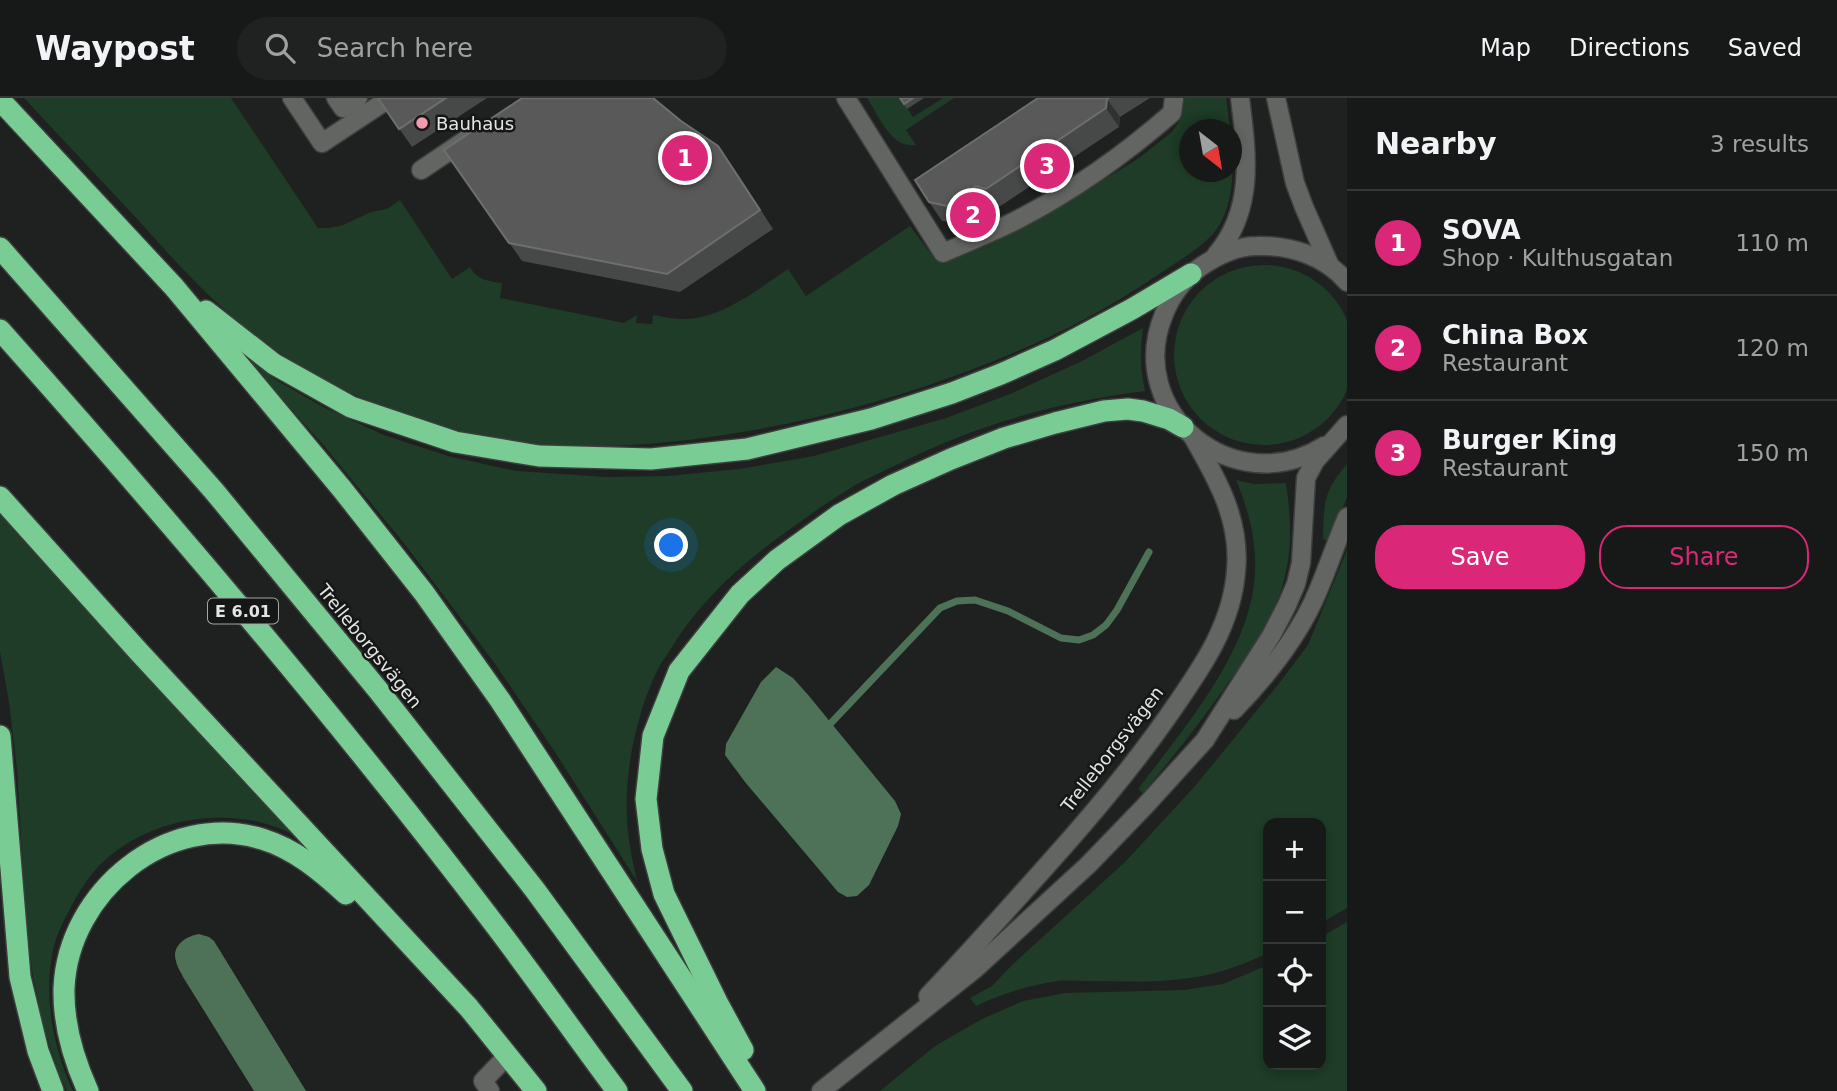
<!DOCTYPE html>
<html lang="en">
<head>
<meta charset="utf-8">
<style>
  body { margin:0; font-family:"DejaVu Sans",sans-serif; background:#1f2220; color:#f1f3f6 }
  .controls { position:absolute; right:21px; bottom:21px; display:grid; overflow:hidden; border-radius:14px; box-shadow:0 4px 10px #0003 }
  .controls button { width:63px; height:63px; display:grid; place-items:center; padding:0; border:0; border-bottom:2px solid #353836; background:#161917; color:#f1f3f6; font:35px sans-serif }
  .compass { position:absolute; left:1179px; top:21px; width:63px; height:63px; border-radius:50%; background:#161917; box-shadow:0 4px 10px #0003; rotate:149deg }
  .you { position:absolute; left:672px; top:448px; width:24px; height:24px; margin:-18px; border:5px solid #fff; border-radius:50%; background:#1a73e8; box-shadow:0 0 0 10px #1a73e833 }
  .badge { display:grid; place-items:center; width:46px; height:46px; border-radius:50%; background:#db2777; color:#fff; font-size:23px; font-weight:700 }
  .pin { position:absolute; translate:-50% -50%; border:4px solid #fff; box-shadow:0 2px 7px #0006 }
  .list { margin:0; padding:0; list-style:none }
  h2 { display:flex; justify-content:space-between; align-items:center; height:91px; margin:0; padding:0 28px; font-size:30px }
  h2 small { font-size:23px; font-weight:400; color:#9ea0a1 }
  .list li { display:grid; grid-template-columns:46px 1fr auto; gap:21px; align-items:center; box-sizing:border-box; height:105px; padding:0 28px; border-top:2px solid #353836 }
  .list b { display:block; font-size:26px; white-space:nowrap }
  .list p { margin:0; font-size:23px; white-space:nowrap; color:#9ea0a1 }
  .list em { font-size:23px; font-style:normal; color:#9ea0a1 }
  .actions { display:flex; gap:14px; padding:21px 28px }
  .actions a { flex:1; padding:16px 0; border:2px solid #db2777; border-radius:28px; text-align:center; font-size:24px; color:#db2777 }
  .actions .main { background:#db2777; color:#fff }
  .icon { flex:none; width:38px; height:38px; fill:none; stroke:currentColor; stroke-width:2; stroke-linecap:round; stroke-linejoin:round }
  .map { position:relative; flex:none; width:1347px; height:993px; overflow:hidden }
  header { display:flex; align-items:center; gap:42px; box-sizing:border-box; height:98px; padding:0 35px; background:#161917; border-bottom:2px solid #353836 }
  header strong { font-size:33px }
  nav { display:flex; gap:38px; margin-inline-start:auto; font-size:24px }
  .search { width:490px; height:63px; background:#1f2220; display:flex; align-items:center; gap:18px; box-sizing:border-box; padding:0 24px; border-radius:38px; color:#9ea0a1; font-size:26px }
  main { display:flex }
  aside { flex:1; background:#161917 }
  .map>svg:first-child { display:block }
  .green { fill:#1e3c27 }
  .water { fill:#4d7258 }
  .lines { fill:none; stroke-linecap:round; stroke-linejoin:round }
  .stream { stroke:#4d7258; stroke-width:7 }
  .minor-casing { stroke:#3d3e3d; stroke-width:21 }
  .highway-casing { stroke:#3d3e3d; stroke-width:24 }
  .minor { stroke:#636563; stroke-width:18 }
  .highway { stroke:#79cc94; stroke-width:21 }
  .wall { fill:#474948 }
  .shaded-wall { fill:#2f3230 }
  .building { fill:#585958; stroke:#6d6f6e; stroke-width:2 }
  .poi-dot { fill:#f29ab0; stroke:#151716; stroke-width:2.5 }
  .labels { text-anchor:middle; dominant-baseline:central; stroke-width:5; stroke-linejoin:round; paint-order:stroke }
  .shield { fill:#151716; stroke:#a5a6a6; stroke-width:2 }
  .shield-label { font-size:16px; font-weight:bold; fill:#e3e4e3 }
  .poi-label { font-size:18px; fill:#e3e4e3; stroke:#151716; text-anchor:start }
  .street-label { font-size:18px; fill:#e3e4e3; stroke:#151716 }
</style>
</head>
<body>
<header>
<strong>Waypost</strong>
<div class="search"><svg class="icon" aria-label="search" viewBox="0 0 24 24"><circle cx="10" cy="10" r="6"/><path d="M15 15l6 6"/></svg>Search here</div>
<nav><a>Map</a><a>Directions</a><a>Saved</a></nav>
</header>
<main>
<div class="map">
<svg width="1347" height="993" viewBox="0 0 1347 993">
  <rect width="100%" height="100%" fill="#1e211f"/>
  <!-- green -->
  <g class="green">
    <path d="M24,0H231L318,130H329L343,127L371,114L387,111L400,102L452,181L470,169C477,182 488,183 502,185L500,200L624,225L637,217L636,225L652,226L653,217C662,218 671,221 680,221C721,222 756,192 788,171L806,198L910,128L932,157L945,163L1034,125L1139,60L1172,34L1182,19L1184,0H1226L1230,31L1190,32V74H1232V46C1234,75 1233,114 1212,137C1196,154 1172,167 1153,180C1093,221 1026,252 957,277C848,317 732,342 615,348C551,351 474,343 414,321C364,303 315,280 271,249C221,214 179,168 139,123C101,82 62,41 24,0Z"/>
    <path d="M867,0H900L913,19L943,0H954L906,32L916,47C891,51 879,18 867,0Z"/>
    <circle cx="1264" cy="257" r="90"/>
    <path d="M1143,230C1140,253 1140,270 1145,293C1053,305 975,327 892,369C878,376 863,382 849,391C824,406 799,425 775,442C736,471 702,503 675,544C670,553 663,561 658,571C634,620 621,687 629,742C631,756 634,770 637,783L553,651L493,563L407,449L325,349L243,257L276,282L323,309L384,337L448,358L516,373L606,379L667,378L739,371L814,358L946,320L1010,296L1082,263Z"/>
    <path d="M1347,366V399L1330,443L1323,441C1324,405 1323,394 1347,366Z"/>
    <path d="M1236,382L1254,386L1286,385C1291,420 1293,450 1283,486C1275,516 1255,545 1238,571C1208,614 1177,655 1143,695L1138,691C1184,630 1254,550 1255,471C1256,440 1248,410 1236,382Z"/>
    <path d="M0,416L150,583L304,744C298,741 292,736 286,733C225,706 143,721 98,769C87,781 79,794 71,809C63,824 54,841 52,858C44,904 54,951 73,993H67L58,974L44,930L33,879L26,824L17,672L9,604L0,554Z"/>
    <path d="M1347,452V810L1321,825V725H1268V855C1240,868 1213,878 1182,881C1151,885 1121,883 1090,883C1080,883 1069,882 1058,883C1029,887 1002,896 976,908L970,900L992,888L1012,867L1125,764L1195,688L1277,588L1308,547Z"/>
    <path d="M1347,824V993H880L935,948L982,921L1023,903L1065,895L1184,892L1223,886L1268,867V967H1321V839Z"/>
  </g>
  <!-- water -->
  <g class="water">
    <path d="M776,569L793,580L809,598L895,703L901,716L898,728L869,787L857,798L847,799L838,794L745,684L725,657L726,646L761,584Z"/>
    <path d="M199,836L209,839L214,843L306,993H254L183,879C181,874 177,869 176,863C171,848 186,838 199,836Z"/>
  </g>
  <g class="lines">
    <!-- stream -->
    <path class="stream" d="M831,625L940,510L957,503L975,502L1008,513L1061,540L1079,542L1093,537L1106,527L1117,512L1149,454"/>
    <!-- minor casing -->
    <g class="minor-casing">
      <g id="minor">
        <path d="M292,0L322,45L390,0"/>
        <path d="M336,0L343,10L358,0"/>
        <path d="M846,0L943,155C968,144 993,134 1017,122C1073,93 1125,56 1172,15L1174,0"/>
        <path d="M1276,0L1295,85L1304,109L1330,168"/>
        <path d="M421,72L467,41"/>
        <path d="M1216,157C1255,111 1247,56 1240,0"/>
        <path d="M1324,348C1235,404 1123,315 1164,216C1171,198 1183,182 1199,170C1216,158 1235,148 1257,148C1291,147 1325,158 1347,184"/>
        <path d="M1234,612C1265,580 1294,544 1313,504C1326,476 1335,447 1347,419"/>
        <path d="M928,898C970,854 1010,809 1050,764C1094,715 1136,665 1173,611C1203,568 1232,526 1236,473C1241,422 1217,381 1193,339"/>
        <path d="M490,993L483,983L507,958"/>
        <path d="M821,993L975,871L1088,767L1145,708L1205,642L1271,538L1287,507L1296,486L1301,465L1306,380L1315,363L1347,327"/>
      </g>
    </g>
    <!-- highway casing -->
    <g class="highway-casing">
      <g id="highway">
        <path d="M0,2L174,189L342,391L424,495L500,602L755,993"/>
        <path d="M0,150L214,393L378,592L535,792L682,993"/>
        <path d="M206,213L274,266L351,309L455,344L539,358L651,361L747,351L871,321L952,295L1001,276L1055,252L1132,211L1191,176"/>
        <path d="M0,232C171,424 339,621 495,827C536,881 576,938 617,993"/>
        <path d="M0,399L139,554L469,910L536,993"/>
        <path d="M0,638L20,879L38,953L53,993"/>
        <path d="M743,952L717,904L664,796L652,751L646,701L653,638L679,573L740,496L777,462L839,417L893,387L951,361L1004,340L1055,325L1104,313L1128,311L1143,313L1169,321L1183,329"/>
        <path d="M88,993C73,960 63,926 64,890C68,794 167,712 262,741C295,751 321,773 346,796"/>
      </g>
    </g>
    <!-- minor -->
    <use href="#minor" class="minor"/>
    <!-- highway -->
    <use href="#highway" class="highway"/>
  </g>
  <!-- wall -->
  <g class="wall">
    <path d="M378,0H487L412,49Z"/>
    <path d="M900,0H924L907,11Z"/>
    <path d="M1038,0H1150L1120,19L1119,29L999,109L989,107L960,126L942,123L929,104Z"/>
    <path d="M444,52L731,66L773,131L680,194L522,163Z"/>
  </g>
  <!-- shaded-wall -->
  <path class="shaded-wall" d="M1107,1L1120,19L1119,29L1106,10Z"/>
  <!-- building -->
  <g class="building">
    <path d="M378,0H446L399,31Z"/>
    <path d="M522,0H653L681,23L718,48L760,112L667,176L509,145L444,52Z"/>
    <path d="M900,0H913L904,6Z"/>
    <path d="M1038,0H1109L1107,1L1106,10L986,91L976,88L947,108L929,104L915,82Z"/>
  </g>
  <!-- markers -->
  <circle class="poi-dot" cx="422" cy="25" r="7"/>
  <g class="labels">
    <!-- shield labels -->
    <rect class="shield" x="208" y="500.5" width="70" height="25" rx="5"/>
    <g class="shield-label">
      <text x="243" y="513">E 6.01</text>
    </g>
    <!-- poi labels -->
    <g class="poi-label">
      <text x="436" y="25">Bauhaus</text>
    </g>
    <!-- street labels -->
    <g class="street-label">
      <text transform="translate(370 548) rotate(51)">Trelleborgsvägen</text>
      <text transform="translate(1112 651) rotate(-52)">Trelleborgsvägen</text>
    </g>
  </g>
</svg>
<div class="controls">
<button>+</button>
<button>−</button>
<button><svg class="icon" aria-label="locate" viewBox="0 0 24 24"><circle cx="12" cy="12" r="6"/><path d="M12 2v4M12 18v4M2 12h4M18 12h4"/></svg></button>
<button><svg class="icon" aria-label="layers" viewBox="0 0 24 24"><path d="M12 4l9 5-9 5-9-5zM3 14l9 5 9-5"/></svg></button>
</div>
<svg class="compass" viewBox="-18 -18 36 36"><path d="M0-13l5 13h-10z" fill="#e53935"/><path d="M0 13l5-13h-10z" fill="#9ea0a1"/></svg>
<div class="you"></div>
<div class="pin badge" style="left:685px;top:60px">1</div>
<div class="pin badge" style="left:973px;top:117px">2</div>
<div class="pin badge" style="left:1047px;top:68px">3</div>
</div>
<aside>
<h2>Nearby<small>3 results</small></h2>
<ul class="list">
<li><span class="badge">1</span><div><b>SOVA</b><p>Shop · Kulthusgatan</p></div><em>110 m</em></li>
<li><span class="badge">2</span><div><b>China Box</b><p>Restaurant</p></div><em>120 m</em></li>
<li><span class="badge">3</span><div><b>Burger King</b><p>Restaurant</p></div><em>150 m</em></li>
</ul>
<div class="actions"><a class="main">Save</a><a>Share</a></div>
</aside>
</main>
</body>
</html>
